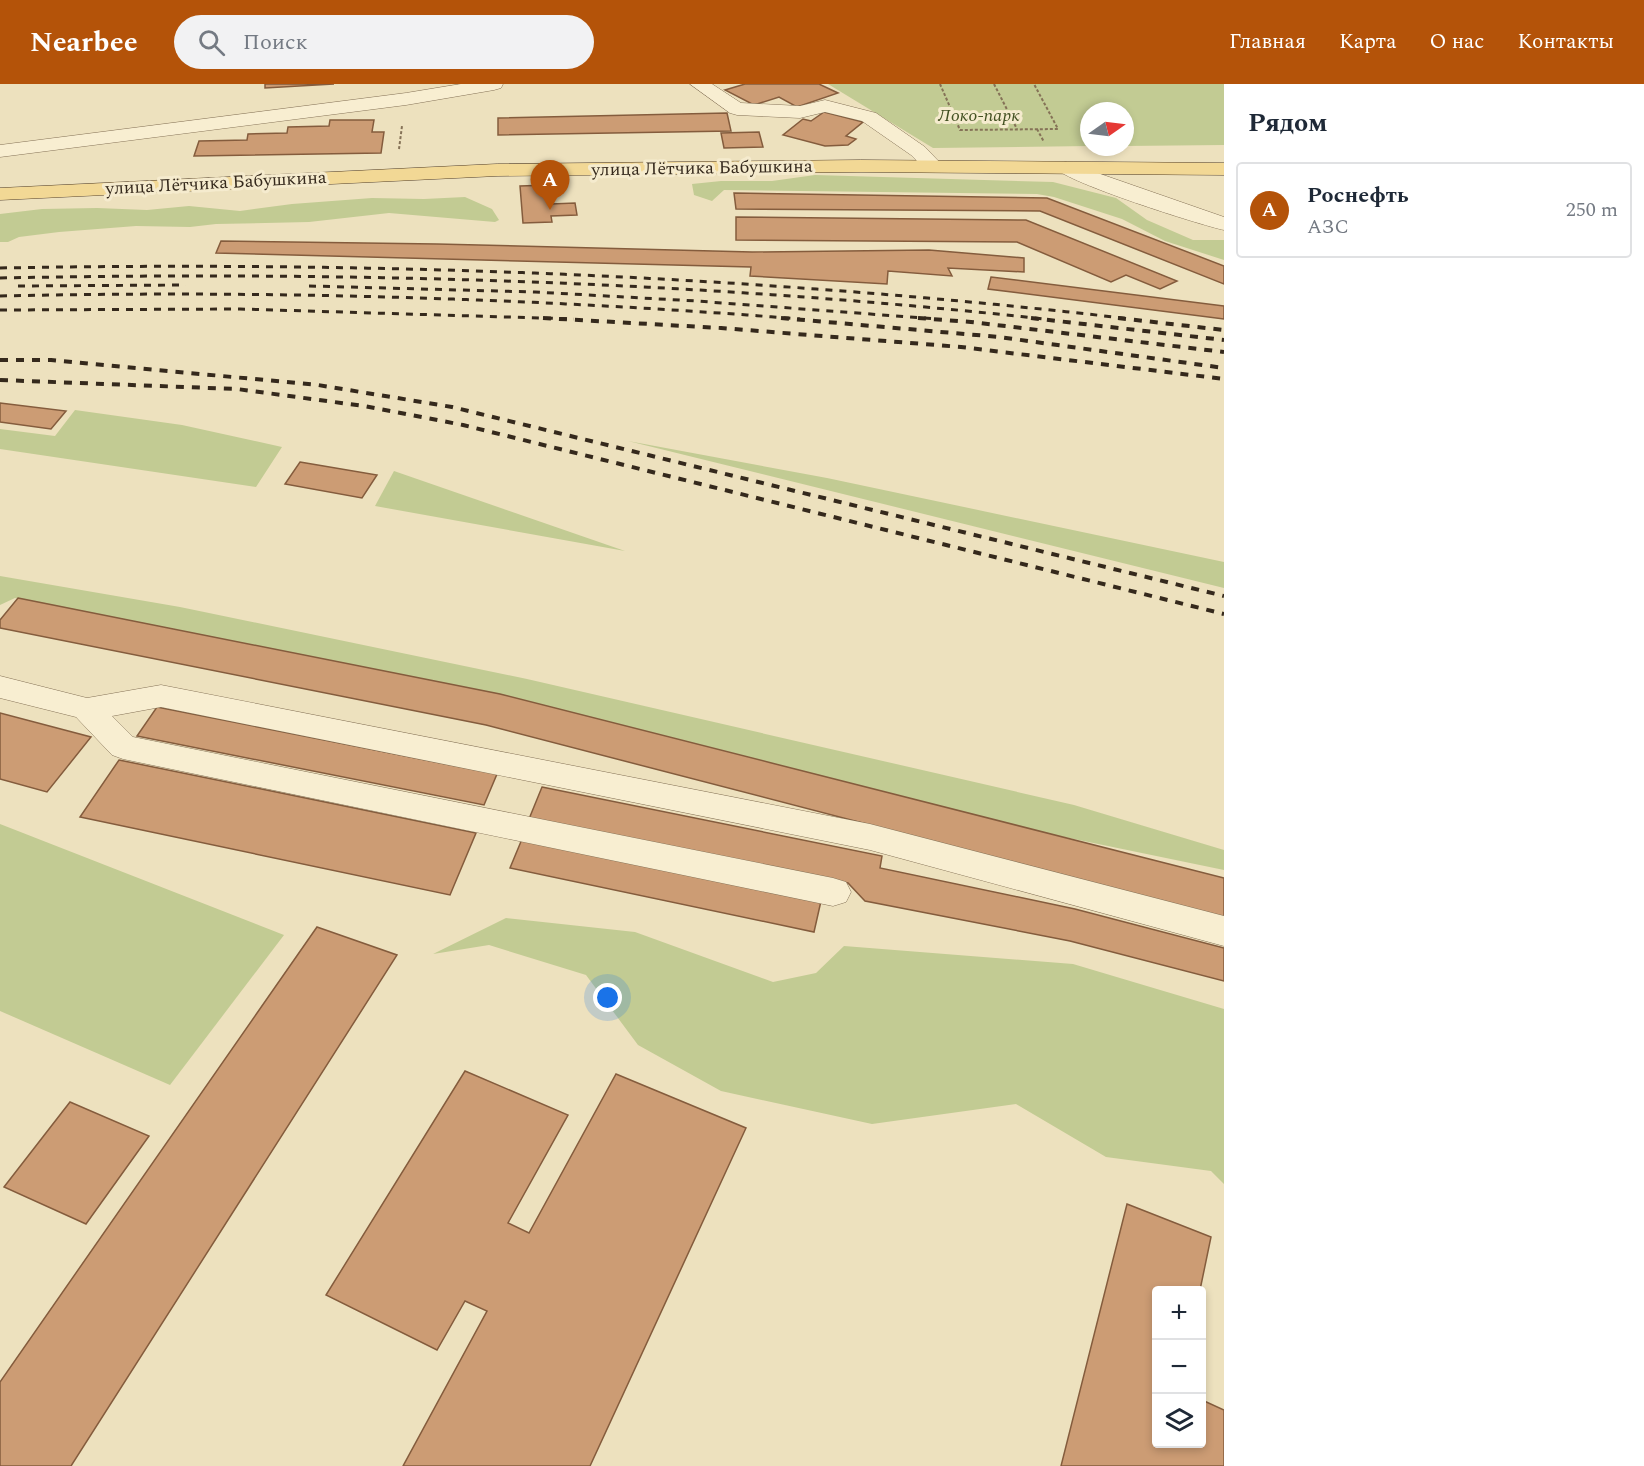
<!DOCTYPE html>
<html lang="ru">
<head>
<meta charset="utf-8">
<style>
  body { margin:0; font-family:Spectral,serif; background:#f2f2f3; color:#1f2937 }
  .controls { position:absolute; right:18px; bottom:18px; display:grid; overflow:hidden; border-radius:6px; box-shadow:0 3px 9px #0003 }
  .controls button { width:54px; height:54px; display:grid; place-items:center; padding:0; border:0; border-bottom:2px solid #e0e1e3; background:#fff; color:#1f2937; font:30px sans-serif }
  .compass { position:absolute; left:1080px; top:18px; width:54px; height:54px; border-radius:50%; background:#fff; box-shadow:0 3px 9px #0003; rotate:76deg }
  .you { position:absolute; left:608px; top:914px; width:21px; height:21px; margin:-15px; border:4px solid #fff; border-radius:50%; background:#1a73e8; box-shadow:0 0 0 9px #1a73e833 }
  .badge { display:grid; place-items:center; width:39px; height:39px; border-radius:50%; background:#b45309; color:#fff; font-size:20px; font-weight:700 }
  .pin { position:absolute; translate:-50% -50px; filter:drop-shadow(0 2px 3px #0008) }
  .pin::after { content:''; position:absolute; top:32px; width:21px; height:18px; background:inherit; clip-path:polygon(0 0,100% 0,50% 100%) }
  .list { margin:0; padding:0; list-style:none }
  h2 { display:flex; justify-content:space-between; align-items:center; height:78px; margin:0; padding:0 24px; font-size:26px }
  h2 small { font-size:20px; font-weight:400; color:#747a83 }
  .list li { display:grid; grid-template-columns:39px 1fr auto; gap:18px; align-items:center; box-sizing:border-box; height:96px; margin:0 12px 12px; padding:0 12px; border:2px solid #e0e1e3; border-radius:6px }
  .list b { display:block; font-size:22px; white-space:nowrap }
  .list p { margin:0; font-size:20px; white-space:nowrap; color:#747a83 }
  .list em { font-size:20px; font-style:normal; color:#747a83 }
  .icon { flex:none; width:33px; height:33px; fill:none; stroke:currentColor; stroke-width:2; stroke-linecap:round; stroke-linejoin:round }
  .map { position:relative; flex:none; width:1224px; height:1382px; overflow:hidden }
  header { display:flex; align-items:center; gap:36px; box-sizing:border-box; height:84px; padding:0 30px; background:#b45309; color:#fff }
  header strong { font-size:28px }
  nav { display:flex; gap:33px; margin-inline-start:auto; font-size:21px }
  .search { width:420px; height:54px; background:#f2f2f3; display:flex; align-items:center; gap:15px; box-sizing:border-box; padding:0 21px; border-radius:33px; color:#747a83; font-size:22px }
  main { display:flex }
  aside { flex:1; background:#fff }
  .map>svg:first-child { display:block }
  .green { fill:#c2cb93 }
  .building { fill:#cc9c74; stroke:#845c3d; stroke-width:1.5 }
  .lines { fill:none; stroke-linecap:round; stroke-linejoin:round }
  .minor-casing { stroke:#857257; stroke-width:1 }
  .major-casing { stroke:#53402c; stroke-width:1 }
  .path { stroke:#857257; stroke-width:2; stroke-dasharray:3 2; stroke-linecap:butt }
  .minor { fill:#f8eed1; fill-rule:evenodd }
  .major { fill:#f2d895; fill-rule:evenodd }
  .rail-far1 { stroke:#35291c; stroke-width:3; stroke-dasharray:7 7; stroke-linecap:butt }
  .rail { stroke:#35291c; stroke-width:4; stroke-dasharray:8 8; stroke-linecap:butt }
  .labels { text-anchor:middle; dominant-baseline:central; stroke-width:6; stroke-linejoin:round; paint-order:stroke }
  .far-park-label { font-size:18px; font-style:italic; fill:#435122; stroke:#f5ebce }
  .far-street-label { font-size:18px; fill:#35291c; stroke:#f5ebce }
</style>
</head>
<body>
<header>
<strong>Nearbee</strong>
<div class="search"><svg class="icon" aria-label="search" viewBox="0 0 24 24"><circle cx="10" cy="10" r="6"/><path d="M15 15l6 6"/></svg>Поиск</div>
<nav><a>Главная</a><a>Карта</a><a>О нас</a><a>Контакты</a></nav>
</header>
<main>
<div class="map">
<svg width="1224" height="1382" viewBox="0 0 1224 1382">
  <rect width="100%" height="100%" fill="#ede1be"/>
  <!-- green -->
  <g class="green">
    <path d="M828,0H1224V61L1125,62V27H1089V62L933,64Z"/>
    <path d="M815,91L1053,98L1116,114L1147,136L1193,156H1224V176L1165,157L1122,135L1054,113L1037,110L724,106L712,117L694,111L692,100L721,97H772Z"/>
    <path d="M465,113L492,125L499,136L495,138L389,129L309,138L216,140L190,143L136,142L59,148L19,153L8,158H0V130L42,125L97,124L147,126L189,122L240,127L292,120L372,114L424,115Z"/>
    <path d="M75,326L182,341L282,363L256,403L0,365V345L55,352Z"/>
    <path d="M628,357L827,394L1224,478V504Z"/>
    <path d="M394,387L625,467L375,422Z"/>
    <path d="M0,492L180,523L527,595L1074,721L1224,766V786L668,671L599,635L15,514L0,521Z"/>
    <path d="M0,740L284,851L170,1001L0,927Z"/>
    <path d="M506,834L635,848L773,898L816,889L844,862L1073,880L1224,925V1100L1211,1087L1106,1073L1016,1020L872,1040L721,1007L638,961L586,891L489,861L433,870Z"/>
  </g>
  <!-- building -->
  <g class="building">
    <path d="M265,0H334L265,4Z"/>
    <path d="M745,0H819L838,9L797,23L779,13L754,21L725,6Z"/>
    <path d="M824,28L863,38L846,52L856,55L848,61L825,62L783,51L803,35L811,37Z"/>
    <path d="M727,29L731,47L498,51V34Z"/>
    <path d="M330,36H374L372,48H384L381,69L194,72L199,57L247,56L248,50L287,49L288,43L329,42Z"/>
    <path d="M759,48L763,63L724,64L721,49Z"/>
    <path d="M549,101L551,120L575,119L577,131L551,132L552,138L523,139L520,102Z"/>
    <path d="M734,109L1047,114L1224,182V200L1040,127L736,125Z"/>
    <path d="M736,133L1026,136L1177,197L1160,205L1126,191L1111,198L1017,158L736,156Z"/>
    <path d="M221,157L437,160L752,168L929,166L1024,174V188L948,184L952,192L888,187L887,200L750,192L751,183L216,169Z"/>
    <path d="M991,193L1224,222V235L988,205Z"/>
    <path d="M0,319L66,327L51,345L0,338Z"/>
    <path d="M300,378L377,391L362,414L285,400Z"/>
    <path d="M18,514L500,610L1224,794V833L486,641L0,544V536Z"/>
    <path d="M157,623L497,690L484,721L137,652Z"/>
    <path d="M0,629L91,653L47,708L0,695Z"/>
    <path d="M119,676L476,749L450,811L80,733Z"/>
    <path d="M542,703L882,772L880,784L1075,825L1224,864V897L1070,857L865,817L848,799L529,735Z"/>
    <path d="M522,755L821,817L814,848L510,784Z"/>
    <path d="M317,843L397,871L71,1382H0V1298Z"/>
    <path d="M465,987L568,1031L508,1139L529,1149L616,990L746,1044L590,1382H403L487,1227L465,1217L437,1266L326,1211Z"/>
    <path d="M70,1018L149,1052L86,1140L4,1103Z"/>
    <path d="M1127,1120L1211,1153L1200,1206H1156V1360H1202V1316L1224,1326V1382H1061Z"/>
  </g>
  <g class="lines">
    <!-- minor casing -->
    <g class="minor-casing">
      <g id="minor">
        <path d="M461,0H503L501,4L494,6L406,21L0,73V61L406,9Z"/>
        <path d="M690,0H712L741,19L800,22L825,16L876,29L925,63L944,83L941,87H927L911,71L862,37L825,28L800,34L737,31L730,29Z"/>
        <path d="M1066,78L1224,133V146C1200,141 1065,98 1056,84L1059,80Z"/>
        <path d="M0,592L87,614L161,601L870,740L1224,832V862L870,766L161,623L112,632L133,653L833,794L846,798L851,808L846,818L833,822L123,675L112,671L76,633L0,614Z"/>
      </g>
    </g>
    <!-- major casing -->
    <g class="major-casing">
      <path id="major" d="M861,76L1224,79V91L861,88L497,92L0,116V104L497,80Z"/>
    </g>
    <!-- path -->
    <g class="path">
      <path d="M940,0L960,46L1058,45L1034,0"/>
      <path d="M994,0L1017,45"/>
      <path d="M1037,45L1044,58"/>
      <path d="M399,65L402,42"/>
    </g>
    <!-- minor -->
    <use href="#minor" class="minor"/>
    <!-- major -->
    <use href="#major" class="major"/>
    <!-- rail-far1 -->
    <g class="rail-far1">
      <path d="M0,184C378,177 755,191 1131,235"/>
      <path d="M0,194C348,187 698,197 1044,235"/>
      <path d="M18,202L186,201"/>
      <path d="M309,202L535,208L696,217L937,235"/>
      <path d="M0,212C267,206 534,214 800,235"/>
      <path d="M0,226L240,225L574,235"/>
    </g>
    <!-- rail -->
    <g class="rail">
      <path d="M543,234L721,244L961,263L1224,295"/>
      <path d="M781,234L999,253L1224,284"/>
      <path d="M918,234L971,238L1224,268"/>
      <path d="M1031,234L1224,256"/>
      <path d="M1118,234L1224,246"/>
      <path d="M0,276H51L318,301L452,323L1224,512"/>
      <path d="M0,296L237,305L364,322L463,341L1224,530"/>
    </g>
  </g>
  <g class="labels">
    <!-- far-park labels -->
    <g class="far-park-label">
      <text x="979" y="31">Локо-парк</text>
    </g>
    <!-- far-street labels -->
    <g class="far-street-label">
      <text transform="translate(702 84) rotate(-1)">улица Лётчика Бабушкина</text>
      <text transform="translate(216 99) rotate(-3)">улица Лётчика Бабушкина</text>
    </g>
  </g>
</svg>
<div class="controls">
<button>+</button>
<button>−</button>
<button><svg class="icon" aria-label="layers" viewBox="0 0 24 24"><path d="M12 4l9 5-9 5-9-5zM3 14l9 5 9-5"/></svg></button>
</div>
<svg class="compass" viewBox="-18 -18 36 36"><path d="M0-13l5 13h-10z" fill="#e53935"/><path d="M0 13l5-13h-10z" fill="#747a83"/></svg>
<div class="you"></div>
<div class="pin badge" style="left:550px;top:126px">A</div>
</div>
<aside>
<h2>Рядом<small></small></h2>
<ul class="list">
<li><span class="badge">A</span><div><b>Роснефть</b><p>АЗС</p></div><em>250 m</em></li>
</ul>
</aside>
</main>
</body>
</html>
